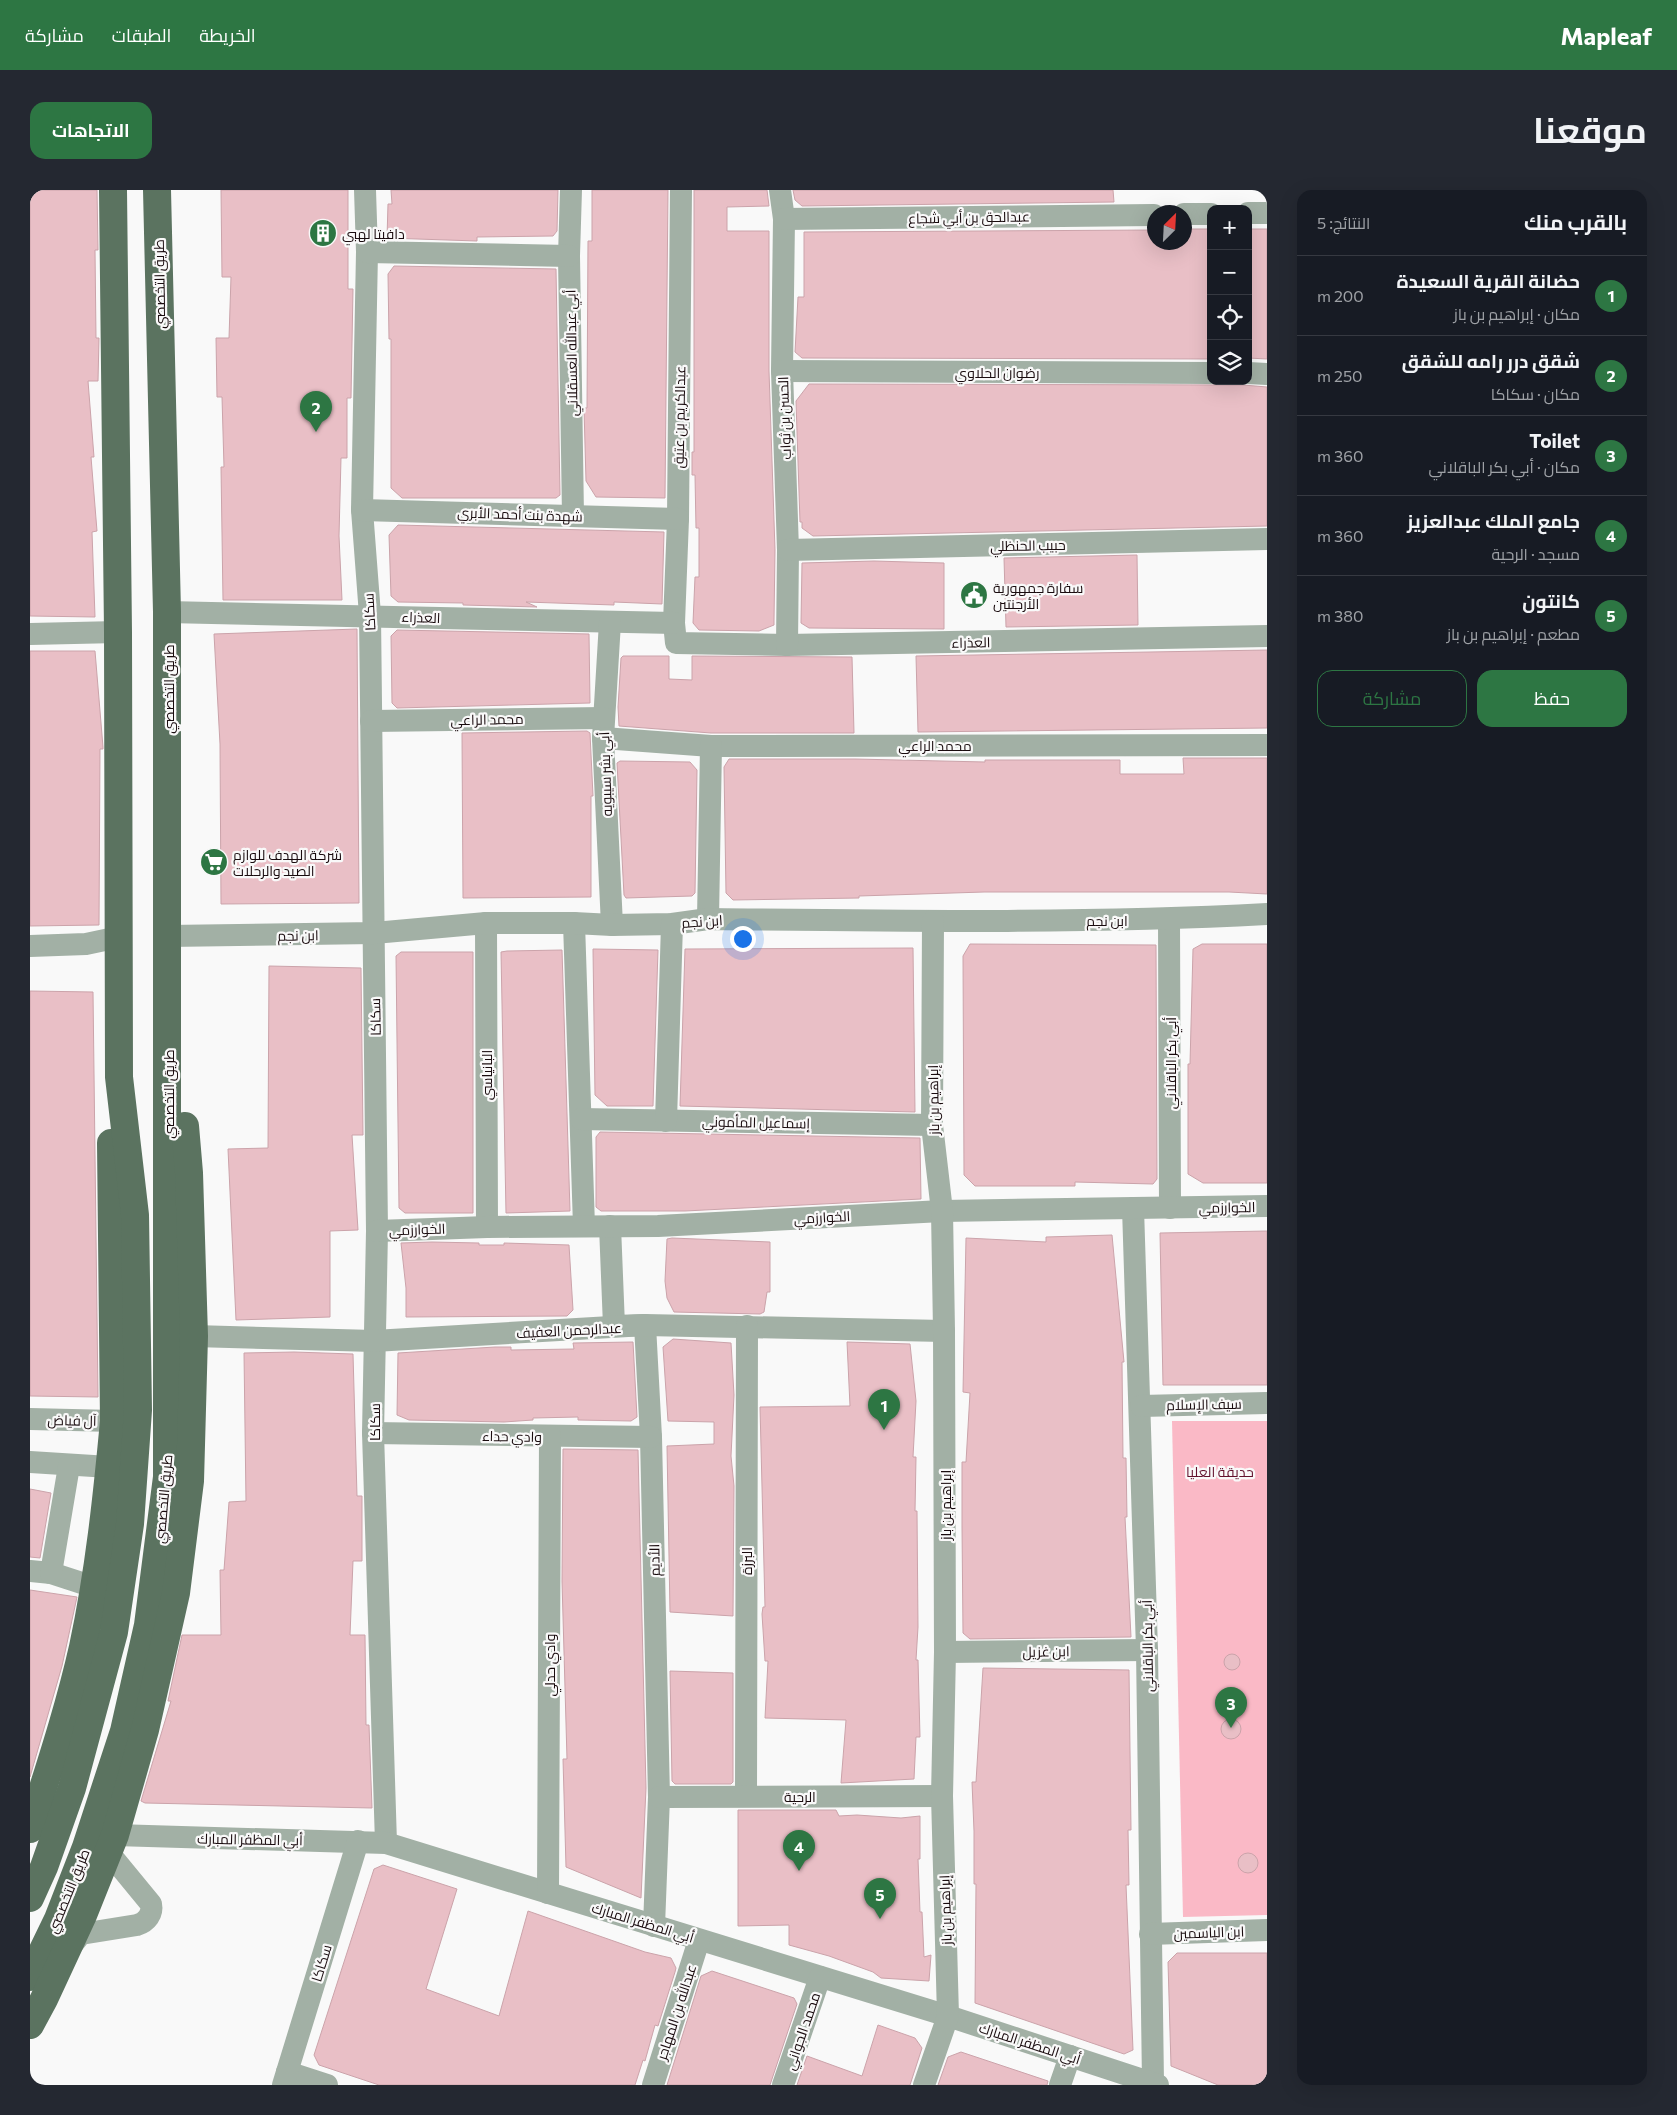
<!DOCTYPE html>
<html lang="ar">
<head>
<meta charset="utf-8">
<style>
  body { margin:0; font-family:Commissioner,Cairo,sans-serif; background:#242831; color:#f1f3f6; direction:rtl }
  .controls { position:absolute; right:15px; top:15px; display:grid; overflow:hidden; border-radius:10px; box-shadow:0 5px 20px #0002 }
  .controls button { width:45px; height:45px; display:grid; place-items:center; padding:0; border:0; border-bottom:1px solid #363941; background:#171b24; color:#f1f3f6; font:25px sans-serif }
  .compass { position:absolute; left:1117px; top:15px; width:45px; height:45px; border-radius:50%; background:#171b24; box-shadow:0 5px 20px #0002; rotate:24deg }
  .you { position:absolute; left:712px; top:748px; width:18px; height:18px; margin:-12px; border:4px solid #fff; border-radius:50%; background:#1a73e8; box-shadow:0 0 0 8px #1a73e833 }
  .badge { display:grid; place-items:center; width:32px; height:32px; border-radius:50%; background:#2d7643; color:#fff; font-size:16px; font-weight:700 }
  .pin { position:absolute; translate:-50% -41px; filter:drop-shadow(0 1px 2px #0008) }
  .pin::after { content:''; position:absolute; top:26px; width:18px; height:15px; background:inherit; clip-path:polygon(0 0,100% 0,50% 100%) }
  .list { margin:0; padding:0; list-style:none }
  h2 { display:flex; justify-content:space-between; align-items:center; height:65px; margin:0; padding:0 20px; font-size:21px }
  h2 small { font-size:16px; font-weight:400; color:#9ea1a6 }
  .list li { display:grid; grid-template-columns:32px 1fr auto; gap:15px; align-items:center; box-sizing:border-box; height:80px; padding:0 20px; border-top:1px solid #363941 }
  .list b { display:block; font-size:19px; white-space:nowrap }
  .list p { margin:0; font-size:16px; white-space:nowrap; color:#9ea1a6 }
  .list em { font-size:16px; font-style:normal; color:#9ea1a6 }
  .actions { display:flex; gap:10px; padding:15px 20px }
  .actions a { flex:1; padding:11px 0; border:1px solid #2d7643; border-radius:15px; text-align:center; font-size:18px; color:#2d7643 }
  .actions .main { background:#2d7643; color:#fff }
  .icon { flex:none; width:28px; height:28px; fill:none; stroke:currentColor; stroke-width:2; stroke-linecap:round; stroke-linejoin:round }
  .map { position:relative; flex:none; width:1237px; height:1895px; overflow:hidden; direction:ltr; border-radius:15px }
  header { display:flex; align-items:center; gap:30px; box-sizing:border-box; height:70px; padding:0 25px; background:#2d7643; color:#fff }
  header strong { font-size:24px }
  nav { display:flex; gap:28px; margin-inline-start:auto; font-size:18px }
  .intro { display:flex; align-items:center; justify-content:space-between; box-sizing:border-box; height:120px; padding:0 30px }
  h1 { margin:0; font-size:35px }
  .button { padding:12px 22px; border-radius:15px; background:#2d7643; color:#fff; font-size:18px; font-weight:700 }
  main { display:flex; gap:30px; padding:0 30px }
  aside { flex:1; background:#171b24; border-radius:15px; box-shadow:0 5px 20px #0002 }
  .map>svg:first-child { display:block }
  .green { fill:#fab9c6 }
  .building { fill:#e9bfc6; stroke:#cba3aa }
  .lines { fill:none; stroke-linecap:round; stroke-linejoin:round }
  .minor { stroke:#a2b0a5; stroke-width:22 }
  .major { stroke:#5b7360; stroke-width:28 }
  .labels { text-anchor:middle; dominant-baseline:central; stroke-width:4.5; stroke-linejoin:round; paint-order:stroke }
  .street-label { font-size:14px; fill:#190b0e; stroke:#f9f9f9 }
  .poi-label { font-size:14px; fill:#190b0e; stroke:#f9f9f9; text-anchor:start }
  .park-label { font-size:14px; fill:#62102c; stroke:#f9f9f9 }
</style>
</head>
<body>
<header>
<strong>Mapleaf</strong>
<nav><a>الخريطة</a><a>الطبقات</a><a>مشاركة</a></nav>
</header>
<div class="intro"><h1>موقعنا</h1><a class="button">الاتجاهات</a></div>
<main>
<aside>
<h2>بالقرب منك<small>النتائج: 5</small></h2>
<ul class="list">
<li><span class="badge">1</span><div><b>حضانة القرية السعيدة</b><p>مكان · إبراهيم بن باز</p></div><em>200 m</em></li>
<li><span class="badge">2</span><div><b>شقق درر رامه للشقق</b><p>مكان · سكاكا</p></div><em>250 m</em></li>
<li><span class="badge">3</span><div><b>Toilet</b><p>مكان · أبي بكر الباقلاني</p></div><em>360 m</em></li>
<li><span class="badge">4</span><div><b>جامع الملك عبدالعزيز</b><p>مسجد · الرحية</p></div><em>360 m</em></li>
<li><span class="badge">5</span><div><b>كانتون</b><p>مطعم · إبراهيم بن باز</p></div><em>380 m</em></li>
</ul>
<div class="actions"><a class="main">حفظ</a><a>مشاركة</a></div>
</aside>
<div class="map">
<svg width="1237" height="1895" viewBox="0 0 1237 1895">
  <rect width="100%" height="100%" fill="#f9f9f9"/>
  <!-- green -->
  <path class="green" d="M1142,1231H1237V1725L1153,1727Z"/>
  <!-- building -->
  <g class="building">
    <path d="M0,0H67L68,60H65L66,148H69L68,191H58L64,267H61L67,341L62,342L65,427L0,426Z"/>
    <path d="M191,0H318V99H323L321,208H317V268H311L309,346L312,410H193L191,277H194L192,207H187L186,148H199L201,87H192Z"/>
    <path d="M361,0H528L527,41L523,46L447,47V51L357,48L358,14H362Z"/>
    <path d="M562,0H638L635,308L566,307L556,291L554,218H557L558,51H562Z"/>
    <path d="M664,0H737L739,16L697,17V41H739V181L745,360L744,430V435L729,441L669,440L663,433L665,387H669V338H666L665,285H662V262H664Z"/>
    <path d="M763,0H1083L1084,12L772,16L765,10Z"/>
    <path d="M1155,39H1181V169L772,168L765,162L768,107H774V42L1124,40V52H1155Z"/>
    <path d="M1218,39H1237V169L1218,168Z"/>
    <path d="M364,76L526,79L530,305L526,308H372L361,298V149H359L358,84Z"/>
    <path d="M779,194L1213,195L1237,197V336L783,346L772,338V332H770L766,211Z"/>
    <path d="M368,335L634,342L632,414L584,412V415L496,412L507,417L433,415V413L368,412L361,406L359,345Z"/>
    <path d="M1107,365L1108,435L976,437L974,368Z"/>
    <path d="M844,371L914,373V439L779,438L771,433L772,373Z"/>
    <path d="M327,439L329,713L191,714L190,554L184,444Z"/>
    <path d="M367,440L559,444L560,513L367,518L362,513L361,446Z"/>
    <path d="M1237,460V538L888,542L886,466Z"/>
    <path d="M0,461H65L73,557V559H70L69,735L0,736Z"/>
    <path d="M593,466H639V489L662,490V466L822,467L824,543H681L589,536L588,517L591,468Z"/>
    <path d="M557,541L560,543L563,606H561V707L433,708L432,543Z"/>
    <path d="M1153,568H1237V704L1199,702H954L829,706V708L703,710L696,703L694,577L699,569H825L955,572V570H1090V584H1154Z"/>
    <path d="M590,571L660,572L667,580L665,703L662,706L596,708L594,705L587,573Z"/>
    <path d="M940,754L1126,755L1127,989L1123,994L1045,992V996H945L934,985L933,766Z"/>
    <path d="M1172,754H1237V993H1173L1158,984V874H1160L1163,759Z"/>
    <path d="M883,758L885,922L650,916L655,759Z"/>
    <path d="M563,759L628,760L623,916H577L565,905Z"/>
    <path d="M532,760L540,1021L476,1023L471,762L477,761Z"/>
    <path d="M371,762H443V1023H375L369,1018L366,766Z"/>
    <path d="M239,776L331,778L333,945H322L328,1040L300,1041V1127L206,1130L198,959L238,958Z"/>
    <path d="M0,801L63,802L68,1207L0,1206Z"/>
    <path d="M570,942L890,948L891,1009L655,1021H571L566,1017V947Z"/>
    <path d="M1237,1041V1195H1133L1130,1043Z"/>
    <path d="M1082,1045L1094,1172H1092L1093,1268H1096L1097,1327H1095L1101,1447L940,1449L933,1443L932,1336V1272H936L940,1203L933,1202L936,1048L1016,1052V1047Z"/>
    <path d="M642,1048L740,1052V1102H737L734,1122L730,1124L644,1122L637,1108L635,1091L637,1049Z"/>
    <path d="M402,1052L449,1053V1055H474V1053L539,1055L543,1120L537,1126L376,1127V1098L371,1053Z"/>
    <path d="M643,1149L701,1153L704,1205L701,1266L704,1296L703,1426L640,1422L637,1256L684,1254V1232L638,1231L633,1157Z"/>
    <path d="M603,1152L607,1227L601,1231L548,1230V1227L503,1228V1230L474,1232L379,1230L367,1225L368,1163L465,1157H481V1160L544,1159L543,1153Z"/>
    <path d="M817,1152L880,1154L886,1211L883,1267H886L885,1321H887L888,1437L886,1470H888L890,1547H886L884,1589L811,1593L816,1530L735,1528L738,1471H735L732,1424L733,1417H735L730,1217L820,1216Z"/>
    <path d="M264,1162L323,1164L327,1306H332V1371H323L320,1445H335L336,1535H339L342,1618L115,1613L111,1611L141,1511H138L152,1445H191L190,1380H194L199,1312L216,1311L214,1163Z"/>
    <path d="M533,1259L608,1260L616,1598L611,1708L536,1677L533,1569H537L532,1391Z"/>
    <path d="M0,1299L21,1303L10,1368L0,1367Z"/>
    <path d="M0,1400L47,1407L32,1476L0,1587Z"/>
    <circle cx="1202" cy="1472" r="8"/>
    <path d="M953,1478L1099,1480L1101,1640H1098L1099,1695H1096L1103,1860L1094,1864L945,1813L946,1694H944V1641L942,1592H946Z"/>
    <path d="M640,1481L703,1483V1592L701,1594H645L642,1591Z"/>
    <circle cx="1201" cy="1539" r="10"/>
    <path d="M708,1620H806L809,1626L827,1625L871,1628L890,1626V1669H888L890,1722H892L894,1767L901,1765L899,1791L851,1788L843,1782L799,1766L759,1755V1735L708,1736Z"/>
    <circle cx="1218" cy="1673" r="10"/>
    <path d="M353,1675L427,1699L396,1799L469,1826L498,1721L615,1762L641,1768L646,1778L645,1782L628,1836L625,1835L615,1871L613,1870L605,1895H349L289,1875L284,1865L344,1679Z"/>
    <path d="M1147,1763H1237V1895H1188L1141,1876L1138,1772Z"/>
    <path d="M682,1781L764,1808L767,1814L740,1895H637L671,1786Z"/>
    <path d="M848,1835L885,1848L892,1858L880,1895H767L777,1866L832,1886Z"/>
    <path d="M931,1862L1018,1891L1017,1895H908L918,1867Z"/>
  </g>
  <g class="lines">
    <!-- minor -->
    <g class="minor">
      <path d="M335,0L337,62L332,320L340,425L347,1041L343,1243L356,1653"/>
      <path d="M541,0L539,66L543,326"/>
      <path d="M651,0L648,329L644,433L646,453L757,455L1237,446"/>
      <path d="M750,0L754,29L752,181L758,360L757,455"/>
      <path d="M1218,23H1237"/>
      <path d="M1154,24H1181"/>
      <path d="M754,29L1124,25"/>
      <path d="M337,62L539,66"/>
      <path d="M752,181L1181,183"/>
      <path d="M1218,183L1237,184"/>
      <path d="M332,320L648,329"/>
      <path d="M758,360L1237,349"/>
      <path d="M137,422L644,433"/>
      <path d="M580,432L573,548L582,735"/>
      <path d="M0,444L88,442"/>
      <path d="M341,531L574,528"/>
      <path d="M573,548L681,556L1237,555"/>
      <path d="M678,729L681,556"/>
      <path d="M1139,729L1140,1018"/>
      <path d="M456,733L457,1037"/>
      <path d="M544,733L554,1036"/>
      <path d="M138,746L344,743L456,733H544L582,735L642,734L678,729C864,731 1051,734 1237,724"/>
      <path d="M0,756L56,754L89,747"/>
      <path d="M551,929L902,935"/>
      <path d="M636,931L642,734"/>
      <path d="M1103,1018L1117,1460L1123,1893"/>
      <path d="M580,1036L584,1136L615,1135L621,1247L629,1607L624,1736"/>
      <path d="M347,1041L457,1037L628,1036L912,1021L1237,1016"/>
      <path d="M164,1146L344,1151L615,1135L914,1141"/>
      <path d="M1111,1216L1237,1213"/>
      <path d="M0,1229L84,1231"/>
      <path d="M343,1243L621,1247"/>
      <path d="M0,1272L79,1277"/>
      <path d="M0,1381L21,1383L64,1397"/>
      <path d="M21,1383L39,1276"/>
      <path d="M915,1462L1117,1460"/>
      <path d="M716,1606L717,1136"/>
      <path d="M629,1607L912,1606"/>
      <path d="M85,1645L356,1653L918,1826L1128,1895"/>
      <path d="M518,1703L520,1246"/>
      <path d="M1120,1744L1237,1740"/>
      <path d="M37,1761L51,1744L107,1735C117,1732 123,1724 121,1714L84,1669L79,1660"/>
      <path d="M257,1882L297,1895"/>
      <path d="M253,1895L328,1651"/>
      <path d="M623,1895L669,1750"/>
      <path d="M753,1895L790,1787"/>
      <path d="M894,1895L918,1826L912,1606L915,1462L914,1141L912,1021L902,935L903,731"/>
      <path d="M1030,1895L1040,1866"/>
    </g>
    <!-- major -->
    <g class="major">
      <path d="M0,1639C19,1579 39,1519 53,1457C69,1383 77,1306 84,1231L81,953"/>
      <path d="M0,1708L14,1677L42,1598L84,1442L100,1334L108,1220L105,1025L89,887L88,442L83,0"/>
      <path d="M0,1787L28,1729L56,1657L94,1541L118,1435L137,1287V422L127,0"/>
      <path d="M0,1835L14,1809L53,1725L85,1645L115,1540L146,1403L160,1291L164,1146L159,983L155,936"/>
    </g>
  </g>
  <!-- icons -->
  <defs>
    <g id="building-disc" transform="scale(1.4375)"><circle r="9.5" fill="#2d7643" stroke="#f9f9f9"/><path d="M-4-6H4V6H1V3H-1V6H-4ZM-2.5-4.3h1.7v1.8h-1.7ZM.8-4.3h1.7v1.8H.8ZM-2.5-1h1.7V.8h-1.7ZM.8-1h1.7V.8H.8Z" fill="#fff"/></g>
    <g id="civic-disc" transform="scale(1.4375)"><circle r="9.5" fill="#2d7643" stroke="#f9f9f9"/><path d="M-.6-6.5H3V-4.5H.6V-3L4-1V1h2V6H-6V1h2V-1L-.6-3ZM-1.2 2.5V6h2.4V2.5Z" fill="#fff"/></g>
    <g id="supermarket-disc" transform="scale(1.4375)"><circle r="9.5" fill="#2d7643" stroke="#f9f9f9"/><path d="M-6-5.5h2.5l.6 2H6L4.5 2H-2.5L-4.4-4H-6ZM-1.5 3.2a1.3 1.3 0 1 0 .1 0ZM3 3.2a1.3 1.3 0 1 0 .1 0Z" fill="#fff"/></g>
  </defs>
  <g fill-rule="evenodd">
    <use href="#building-disc" x="293" y="43"/>
    <use href="#civic-disc" x="944" y="405"/>
    <use href="#supermarket-disc" x="184" y="672"/>
  </g>
  <g class="labels">
    <!-- street labels -->
    <g class="street-label">
      <text transform="translate(939 27) rotate(-1)">عبدالحق بن أبي شجاع</text>
      <text transform="translate(129 94) rotate(-91)">طريق التخصصي</text>
      <text transform="translate(541 163) rotate(-91)">أبي عبدالله العسقلاني</text>
      <text x="967" y="182">رضوان الحلاوي</text>
      <text transform="translate(649 227) rotate(-89)">عبدالكريم بن عتيق</text>
      <text transform="translate(754 228) rotate(-92)">الحسن بن ثواب</text>
      <text transform="translate(490 324) rotate(2)">شهدة بنت أحمد الأبري</text>
      <text transform="translate(998 355) rotate(-1)">حبيب الحنظلي</text>
      <text transform="translate(339 422) rotate(-93)">سكاكا</text>
      <text transform="translate(391 427) rotate(2)">العذراء</text>
      <text transform="translate(941 452) rotate(-1)">العذراء</text>
      <text transform="translate(138 499) rotate(-90)">طريق التخصصي</text>
      <text transform="translate(457 529) rotate(-1)">محمد الراعي</text>
      <text x="905" y="555">محمد الراعي</text>
      <text transform="translate(575 584) rotate(-92)">أبي بشر سيبويه</text>
      <text x="1077" y="730">ابن نجم</text>
      <text transform="translate(672 731) rotate(-4)">ابن نجم</text>
      <text transform="translate(268 745) rotate(-1)">ابن نجم</text>
      <text transform="translate(345 827) rotate(-91)">سكاكا</text>
      <text transform="translate(1140 873) rotate(-90)">أبي بكر الباقلاني</text>
      <text transform="translate(456 885) rotate(-90)">البانياسي</text>
      <text transform="translate(138 904) rotate(-90)">طريق التخصصي</text>
      <text transform="translate(903 910) rotate(-91)">إبراهيم بن باز</text>
      <text transform="translate(726 932) rotate(1)">إسماعيل المأموني</text>
      <text transform="translate(1197 1017) rotate(-1)">الخوارزمي</text>
      <text transform="translate(792 1027) rotate(-3)">الخوارزمي</text>
      <text transform="translate(387 1039) rotate(-2)">الخوارزمي</text>
      <text transform="translate(539 1140) rotate(-3)">عبدالرحمن العفيف</text>
      <text transform="translate(1174 1214) rotate(-1)">سيف الإسلام</text>
      <text transform="translate(42 1230) rotate(1)">آل فياض</text>
      <text transform="translate(344 1232) rotate(-90)">سكاكا</text>
      <text transform="translate(482 1246) rotate(1)">وادي حداء</text>
      <text transform="translate(133 1309) rotate(-85)">طريق التخصصي</text>
      <text transform="translate(915 1315) rotate(-90)">إبراهيم بن باز</text>
      <text transform="translate(624 1370) rotate(-91)">الأديم</text>
      <text transform="translate(716 1371) rotate(-90)">البرزة</text>
      <text transform="translate(1117 1456) rotate(-91)">أبي بكر الباقلاني</text>
      <text transform="translate(1016 1461) rotate(-1)">ابن غزيل</text>
      <text transform="translate(519 1475) rotate(-90)">وادي حدلي</text>
      <text x="770" y="1606">الرحية</text>
      <text transform="translate(220 1649) rotate(1)">أبي المظفر المبارك</text>
      <text transform="translate(38 1701) rotate(-68)">طريق التخصصي</text>
      <text transform="translate(915 1720) rotate(-92)">إبراهيم بن باز</text>
      <text transform="translate(613 1732) rotate(17)">أبي المظفر المبارك</text>
      <text transform="translate(1179 1742) rotate(-2)">ابن الياسمين</text>
      <text transform="translate(291 1773) rotate(-73)">سكاكا</text>
      <text transform="translate(646 1822) rotate(-72)">عبدالله بن المهاجر</text>
      <text transform="translate(772 1841) rotate(-71)">محمد الجواني</text>
      <text transform="translate(1000 1853) rotate(18)">أبي المظفر المبارك</text>
    </g>
    <!-- poi labels -->
    <g class="poi-label">
      <text x="312" y="43">دافيتا لهبي</text>
      <text x="963" y="397">سفارة جمهورية<tspan x="963" dy="16">الأرجنتين</tspan></text>
      <text x="203" y="664">شركة الهدف للوازم<tspan x="203" dy="16">الصيد والرحلات</tspan></text>
    </g>
    <!-- park labels -->
    <g class="park-label">
      <text x="1190" y="1281">حديقة العليا</text>
    </g>
  </g>
</svg>
<div class="controls">
<button>+</button>
<button>−</button>
<button><svg class="icon" aria-label="locate" viewBox="0 0 24 24"><circle cx="12" cy="12" r="6"/><path d="M12 2v4M12 18v4M2 12h4M18 12h4"/></svg></button>
<button><svg class="icon" aria-label="layers" viewBox="0 0 24 24"><path d="M12 4l9 5-9 5-9-5zM3 14l9 5 9-5"/></svg></button>
</div>
<svg class="compass" viewBox="-18 -18 36 36"><path d="M0-13l5 13h-10z" fill="#e53935"/><path d="M0 13l5-13h-10z" fill="#9ea1a6"/></svg>
<div class="you"></div>
<div class="pin badge" style="left:854px;top:1240px">1</div>
<div class="pin badge" style="left:286px;top:242px">2</div>
<div class="pin badge" style="left:1201px;top:1538px">3</div>
<div class="pin badge" style="left:769px;top:1681px">4</div>
<div class="pin badge" style="left:850px;top:1729px">5</div>
</div>
</main>
</body>
</html>
